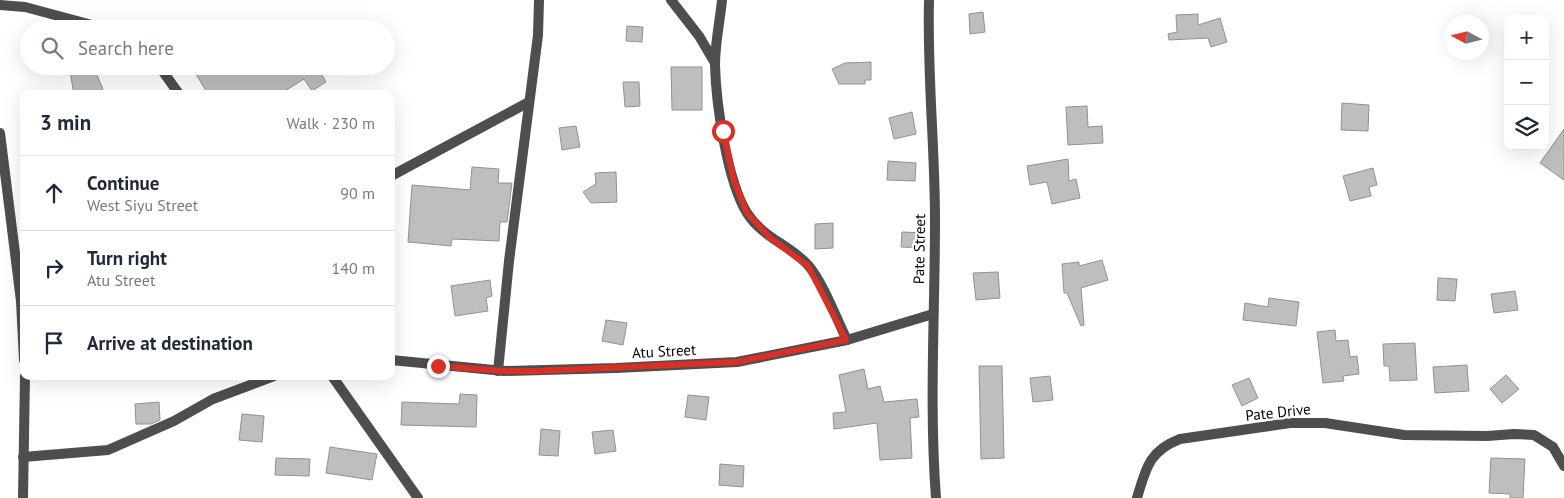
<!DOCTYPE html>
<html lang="en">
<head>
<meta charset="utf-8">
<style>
  body { margin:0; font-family:"PT Sans",sans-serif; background:#f6f6f7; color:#1f2937 }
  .controls { position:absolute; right:15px; top:15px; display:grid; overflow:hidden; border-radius:10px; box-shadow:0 5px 20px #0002 }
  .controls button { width:45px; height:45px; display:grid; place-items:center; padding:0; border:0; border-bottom:1px solid #e0e1e3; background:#fff; color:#1f2937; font:25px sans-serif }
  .compass { position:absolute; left:1444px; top:15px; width:45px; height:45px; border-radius:50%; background:#fff; box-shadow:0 5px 20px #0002; rotate:277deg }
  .stop { position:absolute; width:15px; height:15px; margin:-11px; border:4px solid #d93025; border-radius:50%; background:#fff }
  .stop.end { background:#d93025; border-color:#fff; box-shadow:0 1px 5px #0008 }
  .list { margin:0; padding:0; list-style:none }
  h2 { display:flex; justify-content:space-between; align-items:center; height:65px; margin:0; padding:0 20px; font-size:21px }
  h2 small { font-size:16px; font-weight:400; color:#747a83 }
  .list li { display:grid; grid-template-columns:32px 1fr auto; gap:15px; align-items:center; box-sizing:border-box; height:75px; padding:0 20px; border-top:1px solid #e0e1e3 }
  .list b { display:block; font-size:19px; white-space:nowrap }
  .list p { margin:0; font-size:16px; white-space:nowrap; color:#747a83 }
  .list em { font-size:16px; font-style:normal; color:#747a83 }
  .icon { flex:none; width:28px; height:28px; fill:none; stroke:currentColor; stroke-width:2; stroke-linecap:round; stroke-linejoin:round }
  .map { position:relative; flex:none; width:1564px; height:498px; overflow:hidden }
  .search { position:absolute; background:#fff; box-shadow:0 5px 20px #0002; left:20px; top:20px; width:375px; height:55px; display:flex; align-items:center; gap:12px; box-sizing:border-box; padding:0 18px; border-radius:28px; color:#747a83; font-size:19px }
  .panel { position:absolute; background:#fff; box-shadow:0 5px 20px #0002; left:20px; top:90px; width:375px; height:290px; border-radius:10px }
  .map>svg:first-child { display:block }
  .building { fill:#bebebe; stroke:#929292 }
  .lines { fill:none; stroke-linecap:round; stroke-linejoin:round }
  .street { stroke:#4e4e4e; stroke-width:10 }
  .route { stroke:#d93025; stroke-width:6 }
  .labels { text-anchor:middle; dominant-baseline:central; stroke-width:4.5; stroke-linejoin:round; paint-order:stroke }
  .street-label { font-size:15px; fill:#000; stroke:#fff }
</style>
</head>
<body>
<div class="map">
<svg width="1564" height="498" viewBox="0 0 1564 498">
  <rect width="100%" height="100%" fill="#fff"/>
  <!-- building -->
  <g class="building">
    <path d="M983,12L985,32L970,34L969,14Z"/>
    <path d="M1198,14V25L1220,18L1227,42L1211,47L1208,38L1169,40L1168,34L1177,32L1176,15Z"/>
    <path d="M627,26L643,27L642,42L626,41Z"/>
    <path d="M871,62V80H865V84H839L832,69L845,63Z"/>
    <path d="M69,66H93L103,89L92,94H74Z"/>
    <path d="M191,66H326L319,70L326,82L312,91L304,79L280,94H208Z"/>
    <path d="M671,67H702V110H672Z"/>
    <path d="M623,82H639L640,106L625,107Z"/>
    <path d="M1342,103L1369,105L1368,131L1341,130Z"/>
    <path d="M1087,106L1088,127L1102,126L1103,143L1068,145L1066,107Z"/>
    <path d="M912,112L916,134L894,139L889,118Z"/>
    <path d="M576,126L580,147L562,150L559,128Z"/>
    <path d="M1564,129V180L1540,163Z"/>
    <path d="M1068,159L1069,181L1076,179L1080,198L1052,204L1047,182L1030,185L1027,166Z"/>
    <path d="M888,161L916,163L915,181L887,180Z"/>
    <path d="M472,167L499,169L498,183H512L507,222H500L499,241L452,239L451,246L408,242L412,185L470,190Z"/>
    <path d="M1373,168L1377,185L1369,187L1371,196L1350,201L1343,176Z"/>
    <path d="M616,172L617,202L591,203L583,192L596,184L595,173Z"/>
    <path d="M833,223V248L815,249V224Z"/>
    <path d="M902,232L924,233L923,248L901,247Z"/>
    <path d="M1102,260L1108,280L1081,288L1084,325L1081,326L1067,293H1064L1062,264L1079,262V266Z"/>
    <path d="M998,272L1000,298L976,300L973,273Z"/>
    <path d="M1438,278L1457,279L1455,301L1437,300Z"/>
    <path d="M490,280L492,296L486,298L488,311L455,316L451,286Z"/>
    <path d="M1515,291L1518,310L1494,313L1491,294Z"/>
    <path d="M1269,298L1299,302L1296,326L1243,320L1245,303L1268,307Z"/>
    <path d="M606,320L627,323L623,345L602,341Z"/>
    <path d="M1335,330L1336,341L1348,340L1350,357L1357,356L1359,374L1343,376L1344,381L1323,383L1317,332Z"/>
    <path d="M1415,343L1417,380L1390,381L1389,366H1384L1383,344Z"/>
    <path d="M1467,365L1469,391L1435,393L1433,367Z"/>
    <path d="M979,366H1002L1004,458L981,459Z"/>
    <path d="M864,369L868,389L880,386L884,402L917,399L919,417L910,418L912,458L880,460L877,423L834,429L833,413L846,412L839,375Z"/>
    <path d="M1506,375L1519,389L1502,403L1490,389Z"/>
    <path d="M1050,376L1053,400L1033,402L1030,378Z"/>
    <path d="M1249,378L1258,398L1242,406L1232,385Z"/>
    <path d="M460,394L477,395L476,427L401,425L402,402L459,404Z"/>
    <path d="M688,395L709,397L706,420L685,417Z"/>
    <path d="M159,402L160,420L151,424H136L135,404Z"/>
    <path d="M242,414L264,416L262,442L239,440Z"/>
    <path d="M541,429L560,431L558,456L539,455Z"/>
    <path d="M613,430L616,451L595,454L592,432Z"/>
    <path d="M330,447L377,454L372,480L326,473Z"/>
    <path d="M276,458L310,459L309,476L275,475Z"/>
    <path d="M1491,458L1525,459L1523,498H1510V494L1489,493Z"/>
    <path d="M720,464L744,466L743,487L719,485Z"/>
  </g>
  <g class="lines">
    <!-- street -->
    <g class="street">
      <path d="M671,0L699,36L715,63"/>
      <path d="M722,0C720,21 715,43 715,65C716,103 727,181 747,213C763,238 790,245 808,265C824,284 836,318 847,340"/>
      <path d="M929,0C927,74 935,147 935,220C935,313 929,405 936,498"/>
      <path d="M0,5L25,7L107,29"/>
      <path d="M159,66L179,94"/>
      <path d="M0,133L21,301L24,360"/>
      <path d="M391,176L529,102"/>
      <path d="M391,360L504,371L616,368L737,362L847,340L933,314"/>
      <path d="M498,371L509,261L538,35L539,0"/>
      <path d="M332,376L418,498"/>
      <path d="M23,457L108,450L174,421L213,399L274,376"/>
      <path d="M23,498L25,376"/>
      <path d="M1137,498C1146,468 1149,451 1180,439L1290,423H1325L1404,435L1487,436L1514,434L1534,435L1553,447L1564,466"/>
    </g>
  </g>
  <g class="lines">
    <!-- route -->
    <path class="route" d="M438,366L504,371H538L737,362L846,340L808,266L769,237L747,213L734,181L723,131"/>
  </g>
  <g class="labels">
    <!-- street labels -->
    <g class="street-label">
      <text transform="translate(919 249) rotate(-89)">Pate Street</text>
      <text transform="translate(664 351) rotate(-3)">Atu Street</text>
      <text transform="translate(1278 412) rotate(-6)">Pate Drive</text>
    </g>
  </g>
</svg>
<div class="controls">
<button>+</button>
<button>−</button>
<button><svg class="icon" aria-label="layers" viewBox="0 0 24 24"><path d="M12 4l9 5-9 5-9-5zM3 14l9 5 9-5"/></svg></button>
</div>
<svg class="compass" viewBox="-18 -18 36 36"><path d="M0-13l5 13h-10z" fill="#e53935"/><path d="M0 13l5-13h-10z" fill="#747a83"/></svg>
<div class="stop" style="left:723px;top:131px"></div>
<div class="stop end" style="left:438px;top:366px"></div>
<div class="search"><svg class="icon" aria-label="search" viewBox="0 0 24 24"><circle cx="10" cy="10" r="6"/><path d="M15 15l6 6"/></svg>Search here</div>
<section class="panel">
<h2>3 min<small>Walk · 230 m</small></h2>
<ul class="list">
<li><svg class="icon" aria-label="ahead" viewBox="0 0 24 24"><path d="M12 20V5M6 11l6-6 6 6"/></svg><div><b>Continue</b><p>West Siyu Street</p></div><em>90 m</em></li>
<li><svg class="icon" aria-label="right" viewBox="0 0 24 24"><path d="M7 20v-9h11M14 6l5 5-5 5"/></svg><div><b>Turn right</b><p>Atu Street</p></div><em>140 m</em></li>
<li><svg class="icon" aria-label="arrive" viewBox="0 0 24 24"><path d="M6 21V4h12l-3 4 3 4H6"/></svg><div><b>Arrive at destination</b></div></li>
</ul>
</section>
</div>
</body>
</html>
